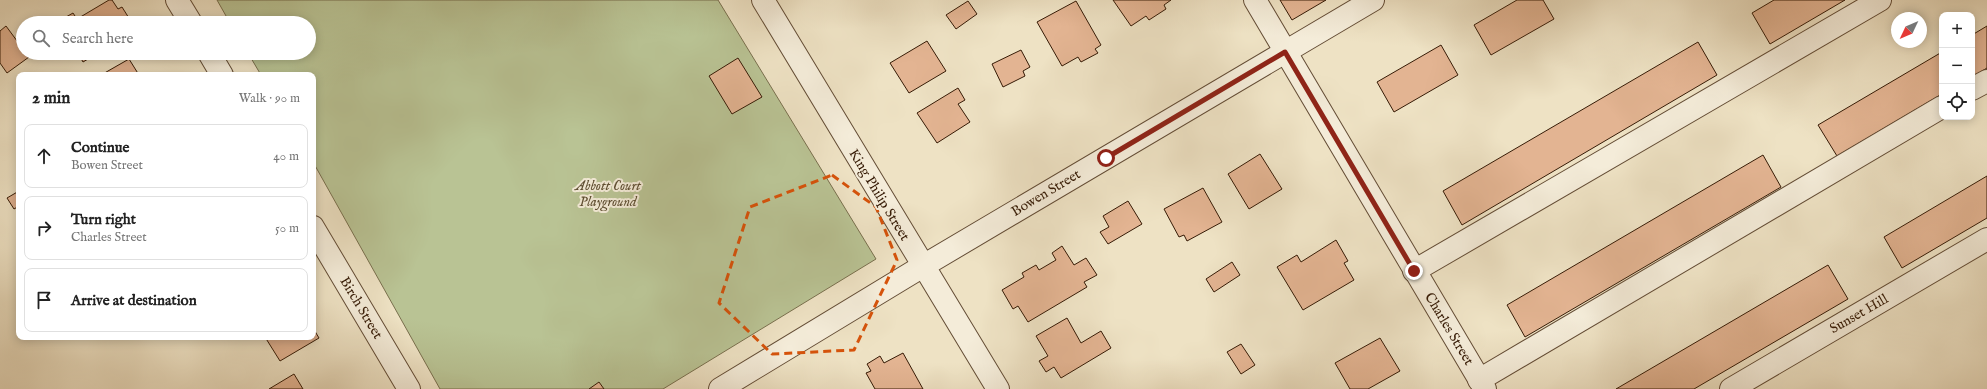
<!DOCTYPE html>
<html lang="en">
<head>
<meta charset="utf-8">
<style>
  body { margin:0; font-family:"IM FELL English",serif; background:#f6f6f6; color:#222 }
  .controls { position:absolute; right:12px; top:12px; display:grid; overflow:hidden; border-radius:8px; box-shadow:0 2px 10px #0003 }
  .controls button { width:36px; height:36px; display:grid; place-items:center; padding:0; border:0; border-bottom:1px solid #e0e0e0; background:#fff; color:#222; font:20px sans-serif }
  .compass { position:absolute; left:1891px; top:12px; width:36px; height:36px; border-radius:50%; background:#fff; box-shadow:0 2px 10px #0003; rotate:226deg }
  .stop { position:absolute; width:12px; height:12px; margin:-9px; border:3px solid #8f2418; border-radius:50%; background:#fff }
  .stop.end { background:#8f2418; border-color:#fff; box-shadow:0 1px 4px #0008 }
  .list { margin:0; padding:0; list-style:none }
  h2 { display:flex; justify-content:space-between; align-items:center; height:52px; margin:0; padding:0 16px; font-size:17px }
  h2 small { font-size:13px; font-weight:400; color:#767676 }
  .list li { display:grid; grid-template-columns:26px 1fr auto; gap:12px; align-items:center; box-sizing:border-box; height:64px; margin:0 8px 8px; padding:0 8px; border:1px solid #e0e0e0; border-radius:8px }
  .list b { display:block; font-size:15px; white-space:nowrap }
  .list p { margin:0; font-size:13px; white-space:nowrap; color:#767676 }
  .list em { font-size:13px; font-style:normal; color:#767676 }
  .icon { flex:none; width:22px; height:22px; fill:none; stroke:currentColor; stroke-width:2; stroke-linecap:round; stroke-linejoin:round }
  .map { position:relative; flex:none; width:1987px; height:389px; overflow:hidden }
  .search { position:absolute; background:#fff; box-shadow:0 2px 10px #0003; left:16px; top:16px; width:300px; height:44px; display:flex; align-items:center; gap:10px; box-sizing:border-box; padding:0 14px; border-radius:22px; color:#767676; font-size:15px }
  .panel { position:absolute; background:#fff; box-shadow:0 2px 10px #0003; left:16px; top:72px; width:300px; height:268px; border-radius:8px }
  .map>svg:first-child { display:block }
  .green { fill:#b9c394; stroke:#786f4d }
  .building { fill:#e3b492; stroke:#361b06 }
  .lines { fill:none; stroke-linecap:round; stroke-linejoin:round }
  .minor-casing { stroke:#644d36; stroke-width:24 }
  .minor { stroke:#f4ecd9; stroke-width:22 }
  .route { stroke:#8f2418; stroke-width:5 }
  .marked { fill:none; stroke:#d6530b; stroke-width:3; stroke-dasharray:8 5; stroke-linejoin:round }
  .labels { text-anchor:middle; dominant-baseline:central; stroke-width:4; stroke-linejoin:round; paint-order:stroke }
  .park-label { font-size:14px; font-style:italic; fill:#5d4d31; stroke:#f4ecd9 }
  .street-label { font-size:14px; fill:#361b06; stroke:#f4ecd9 }
</style>
</head>
<body>
<div class="map">
<svg width="1987" height="389" viewBox="0 0 1987 389">
  <rect width="100%" height="100%" fill="#eee2c4"/>
  <filter id="stains"><feTurbulence type="fractalNoise" baseFrequency=".005" numOctaves="4"/><feColorMatrix values="0 0 0 0 .2 0 0 0 0 .09 0 0 0 0 .02 0 0 0 .5 -.17"/></filter>
  <radialGradient id="worn" r=".72"><stop offset=".6" stop-color="#630" stop-opacity="0"/><stop offset="1" stop-color="#630" stop-opacity=".3"/></radialGradient>
  <!-- green -->
  <path class="green" d="M217,0H718L876,259L663,389H440L313,162V75H261L248,53H309V23H230Z"/>
  <!-- building -->
  <g class="building">
    <path d="M109,0H112L118,9L122,7L132,23H60L59,21L73,13L77,19Z"/>
    <path d="M1113,0H1171L1164,5L1166,9L1149,20L1146,16L1131,26Z"/>
    <path d="M1280,0H1326L1292,20Z"/>
    <path d="M1517,0H1543L1554,19L1491,55L1474,25Z"/>
    <path d="M1774,0H1845L1770,44L1752,13Z"/>
    <path d="M968,1L977,14L956,29L946,15Z"/>
    <path d="M1076,1L1101,45L1095,49L1098,53L1081,62L1078,57L1062,66L1037,22Z"/>
    <path d="M6,26L23,49V53H26L29,57L7,73L0,63V31Z"/>
    <path d="M1987,26V68L1972,77V35Z"/>
    <path d="M927,41L946,71L909,93L890,63Z"/>
    <path d="M1698,42L1717,75L1462,225L1443,191Z"/>
    <path d="M1441,45L1458,75L1394,112L1377,82Z"/>
    <path d="M1021,50L1030,67L1023,71L1025,76L1003,87L992,64Z"/>
    <path d="M1942,52V94L1837,156L1818,125Z"/>
    <path d="M78,53H98L83,62Z"/>
    <path d="M738,58L762,97L732,114L709,76Z"/>
    <path d="M129,59L139,75H101Z"/>
    <path d="M958,88L965,100L958,104L970,122L937,143L917,113Z"/>
    <path d="M1260,154L1282,189L1249,209L1228,174Z"/>
    <path d="M1763,155L1781,187L1525,337L1507,305Z"/>
    <path d="M1987,176V218L1902,268L1884,237Z"/>
    <path d="M1203,188L1222,222L1187,241L1184,235L1179,237L1164,209Z"/>
    <path d="M19,191V206L14,209L7,198Z"/>
    <path d="M1128,201L1142,224L1108,244L1100,232L1109,227L1103,216Z"/>
    <path d="M1336,240L1348,261L1344,263L1354,280L1303,310L1277,267L1297,255L1301,262Z"/>
    <path d="M1062,246L1074,265L1086,258L1097,275L1084,282L1087,287L1028,322L1018,306L1013,309L1002,290L1024,277L1022,273L1036,265L1039,270L1056,260L1052,253Z"/>
    <path d="M1232,262L1240,275L1214,292L1206,279Z"/>
    <path d="M1828,265L1848,299L1694,389H1616Z"/>
    <path d="M1067,318L1081,343L1101,331L1111,348L1061,378L1054,367L1046,372L1039,361L1048,356L1036,336Z"/>
    <path d="M313,328L319,338L280,361L265,337H313Z"/>
    <path d="M1380,338L1400,371L1368,389H1350L1335,363Z"/>
    <path d="M1241,344L1255,365L1241,374L1227,352Z"/>
    <path d="M903,353L923,389H875L866,373L871,371L867,364L880,356L884,363Z"/>
    <path d="M294,374L303,389H269Z"/>
    <path d="M599,382L604,389H589Z"/>
  </g>
  <g class="lines">
    <!-- minor casing -->
    <g class="minor-casing">
      <g id="minor">
        <path d="M177,0L191,23"/>
        <path d="M763,0L998,389"/>
        <path d="M1255,0L1485,389"/>
        <path d="M209,53L222,75"/>
        <path d="M1972,89L1987,81"/>
        <path d="M313,227L409,389"/>
        <path d="M1414,271L1880,0"/>
        <path d="M1479,380L1942,107"/>
        <path d="M720,389L923,266L1373,0"/>
        <path d="M1731,389L1987,239"/>
      </g>
    </g>
    <!-- minor -->
    <use href="#minor" class="minor"/>
  </g>
  <g class="lines">
    <!-- route -->
    <path class="route" d="M1106,158L1285,52L1414,271"/>
  </g>
  <!-- marked area -->
  <path class="marked" d="M832,175L876,207L897,260L854,350L772,354L719,303L750,207Z"/>
  <g class="labels">
    <!-- park labels -->
    <g class="park-label">
      <text x="608" y="186">Abbott Court<tspan x="608" dy="16">Playground</tspan></text>
    </g>
    <!-- street labels -->
    <g class="street-label">
      <text transform="translate(1046 193) rotate(-31)">Bowen Street</text>
      <text transform="translate(879 195) rotate(59)">King Philip Street</text>
      <text transform="translate(361 308) rotate(59)">Birch Street</text>
      <text transform="translate(1859 314) rotate(-30)">Sunset Hill</text>
      <text transform="translate(1449 329) rotate(59)">Charles Street</text>
    </g>
  </g>
  <rect width="100%" height="100%" filter="url(#stains)"/>
  <rect width="100%" height="100%" fill="url(#worn)"/>
</svg>
<div class="controls">
<button>+</button>
<button>−</button>
<button><svg class="icon" aria-label="locate" viewBox="0 0 24 24"><circle cx="12" cy="12" r="6"/><path d="M12 2v4M12 18v4M2 12h4M18 12h4"/></svg></button>
</div>
<svg class="compass" viewBox="-18 -18 36 36"><path d="M0-13l5 13h-10z" fill="#e53935"/><path d="M0 13l5-13h-10z" fill="#767676"/></svg>
<div class="stop" style="left:1106px;top:158px"></div>
<div class="stop end" style="left:1414px;top:271px"></div>
<div class="search"><svg class="icon" aria-label="search" viewBox="0 0 24 24"><circle cx="10" cy="10" r="6"/><path d="M15 15l6 6"/></svg>Search here</div>
<section class="panel">
<h2>2 min<small>Walk · 90 m</small></h2>
<ul class="list">
<li><svg class="icon" aria-label="ahead" viewBox="0 0 24 24"><path d="M12 20V5M6 11l6-6 6 6"/></svg><div><b>Continue</b><p>Bowen Street</p></div><em>40 m</em></li>
<li><svg class="icon" aria-label="right" viewBox="0 0 24 24"><path d="M7 20v-9h11M14 6l5 5-5 5"/></svg><div><b>Turn right</b><p>Charles Street</p></div><em>50 m</em></li>
<li><svg class="icon" aria-label="arrive" viewBox="0 0 24 24"><path d="M6 21V4h12l-3 4 3 4H6"/></svg><div><b>Arrive at destination</b></div></li>
</ul>
</section>
</div>
</body>
</html>
